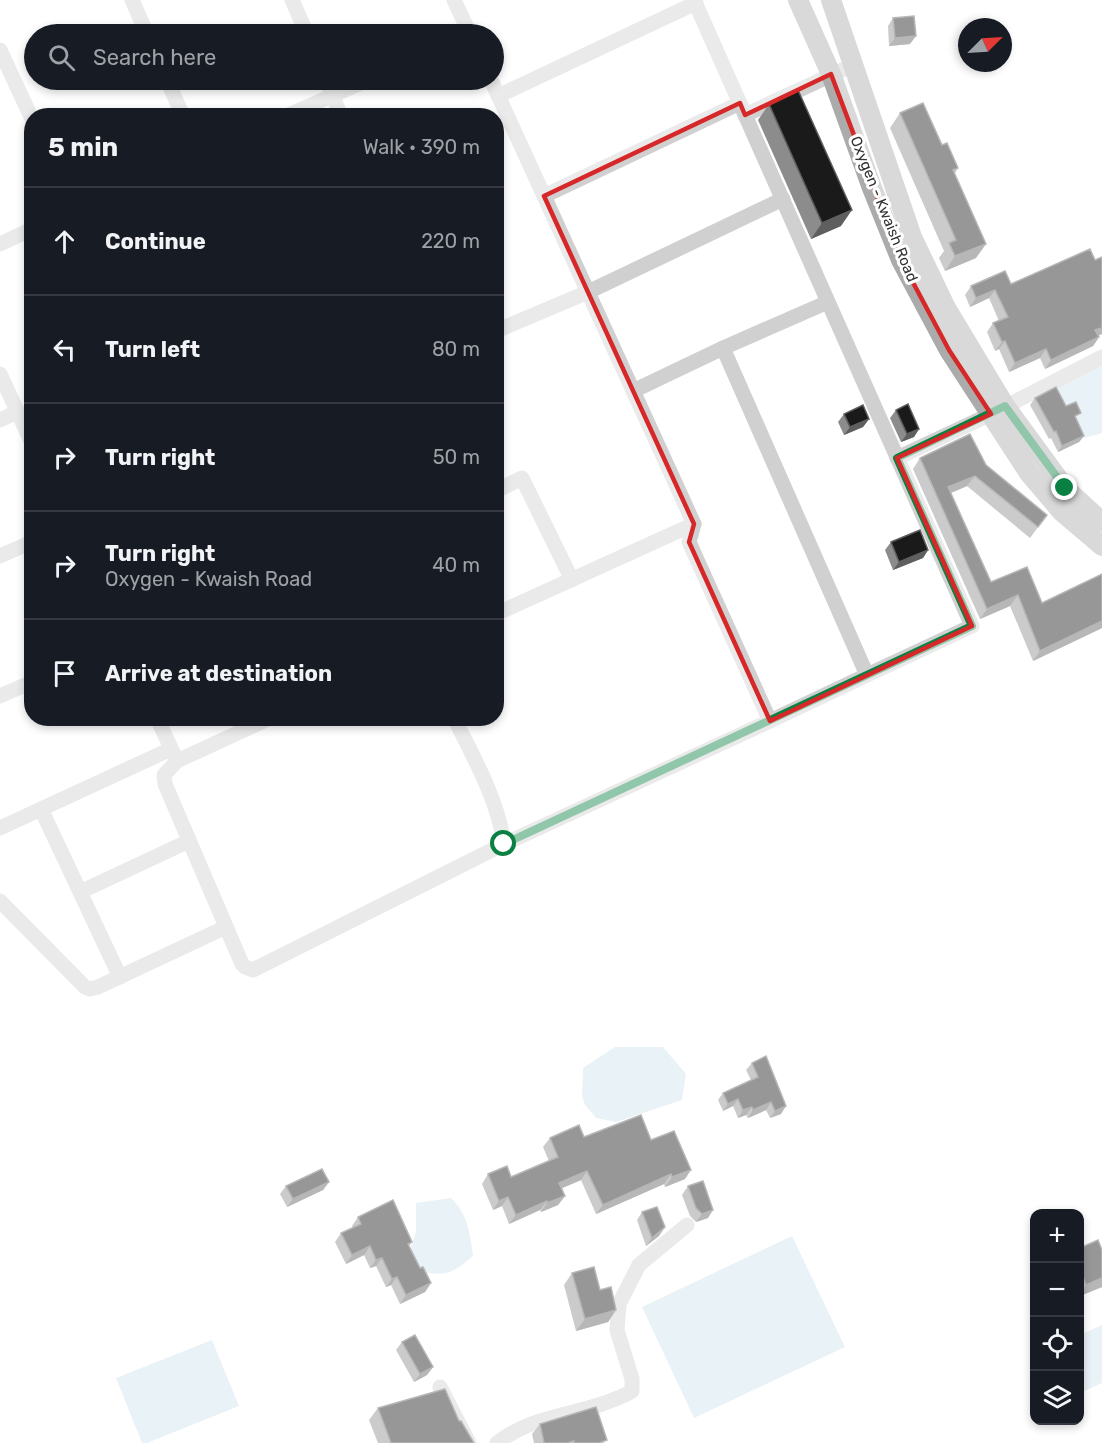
<!DOCTYPE html>
<html lang="en">
<head>
<meta charset="utf-8">
<style>
  body { margin:0; font-family:Rubik,sans-serif; background:#20242c; color:#f1f3f6 }
  .controls { position:absolute; right:18px; bottom:18px; display:grid; overflow:hidden; border-radius:12px; box-shadow:0 3px 9px #0003 }
  .controls button { width:54px; height:54px; display:grid; place-items:center; padding:0; border:0; border-bottom:2px solid #363941; background:#171b24; color:#f1f3f6; font:30px sans-serif }
  .compass { position:absolute; left:958px; top:18px; width:54px; height:54px; border-radius:50%; background:#171b24; box-shadow:0 3px 9px #0003; rotate:66deg }
  .stop { position:absolute; width:18px; height:18px; margin:-14px; border:4px solid #0b8043; border-radius:50%; background:#fff }
  .stop.end { background:#0b8043; border-color:#fff; box-shadow:0 2px 6px #0008 }
  .list { margin:0; padding:0; list-style:none }
  h2 { display:flex; justify-content:space-between; align-items:center; height:78px; margin:0; padding:0 24px; font-size:26px }
  h2 small { font-size:20px; font-weight:400; color:#9ea1a6 }
  .list li { display:grid; grid-template-columns:39px 1fr auto; gap:18px; align-items:center; box-sizing:border-box; height:108px; padding:0 24px; border-top:2px solid #363941 }
  .list b { display:block; font-size:22px; white-space:nowrap }
  .list p { margin:0; font-size:20px; white-space:nowrap; color:#9ea1a6 }
  .list em { font-size:20px; font-style:normal; color:#9ea1a6 }
  .icon { flex:none; width:33px; height:33px; fill:none; stroke:currentColor; stroke-width:2; stroke-linecap:round; stroke-linejoin:round }
  .map { position:relative; flex:none; width:1102px; height:1443px; overflow:hidden }
  .search { position:absolute; background:#171b24; box-shadow:0 3px 9px #0003; left:24px; top:24px; width:480px; height:66px; display:flex; align-items:center; gap:15px; box-sizing:border-box; padding:0 21px; border-radius:33px; color:#9ea1a6; font-size:22px }
  .panel { position:absolute; background:#171b24; box-shadow:0 3px 9px #0003; left:24px; top:108px; width:480px; height:618px; border-radius:24px }
  .map>svg:first-child { display:block }
  .water { fill:#cfe2ee }
  .lines { fill:none; stroke-linecap:round; stroke-linejoin:round }
  .minor { stroke:#d0d0d0; stroke-width:15 }
  .major { stroke:#ababab; stroke-width:20 }
  .wall { fill:#8c8c8c }
  .shaded-wall { fill:#5f5f5f }
  .building { fill:#1a1a1a; stroke:#5f5f5f; stroke-width:1.5 }
  .route { stroke:#0b8043; stroke-width:8 }
  .marked { fill:none; stroke:#d62828; stroke-width:4.5; stroke-linejoin:round }
  .labels { text-anchor:middle; dominant-baseline:central; stroke-width:6; stroke-linejoin:round; paint-order:stroke }
  .street-label { font-size:15px; fill:#333; stroke:#fff }
</style>
</head>
<body>
<div class="map">
<svg width="1102" height="1443" viewBox="0 0 1102 1443">
  <rect width="100%" height="100%" fill="#fff"/>
  <!-- water -->
  <g class="water">
    <path d="M1102,362V433L1084,438L1070,412L1048,390Z"/>
    <path d="M615,1047H663L686,1074L682,1100L616,1122L596,1118L585,1105L582,1096L583,1068Z"/>
    <path d="M451,1198C468,1214 470,1234 473,1256C452,1274 445,1277 418,1271L409,1252L416,1232V1203Z"/>
    <path d="M792,1236L845,1347L694,1418L642,1307Z"/>
    <path d="M1102,1325V1383L1084,1391L1080,1381V1335Z"/>
    <path d="M212,1340L239,1406L147,1443H142L116,1378Z"/>
  </g>
  <g class="lines">
    <!-- minor -->
    <g class="minor">
      <path d="M132,0L147,34"/>
      <path d="M292,0L307,34"/>
      <path d="M454,0L470,34"/>
      <path d="M694,0L972,626L867,675"/>
      <path d="M0,50L32,119"/>
      <path d="M167,80L183,116"/>
      <path d="M326,80L341,116"/>
      <path d="M491,80L694,524L496,614"/>
      <path d="M498,96L696,3"/>
      <path d="M745,115L853,65"/>
      <path d="M286,116L368,80"/>
      <path d="M544,196L740,103"/>
      <path d="M0,244L32,229"/>
      <path d="M496,331L588,292L783,199"/>
      <path d="M723,348L828,302"/>
      <path d="M0,374L32,443"/>
      <path d="M633,391L723,348L867,675L770,721L689,542L694,524"/>
      <path d="M0,420L17,412"/>
      <path d="M897,458L991,414L1102,357"/>
      <path d="M496,491L522,478L572,580"/>
      <path d="M0,556L32,542"/>
      <path d="M0,696L32,682"/>
      <path d="M157,718L177,761L270,718"/>
      <path d="M454,718C474,758 498,800 504,844"/>
      <path d="M177,761L164,775L165,784L242,964L245,967L253,970L504,844L770,721"/>
      <path d="M41,809L120,977"/>
      <path d="M0,828L171,749"/>
      <path d="M80,892L189,841"/>
      <path d="M0,901L85,987L90,989L98,987L226,927"/>
      <path d="M440,1387L469,1443"/>
      <path d="M497,1443C529,1418 565,1416 602,1404C612,1400 623,1397 632,1391V1379L617,1330L619,1304L639,1265L687,1225"/>
    </g>
    <!-- major -->
    <g class="major">
      <path d="M798,0L831,74L872,188L901,260L949,350L1029,473L1062,512L1102,546"/>
      <path d="M831,0L912,237L946,308L1005,406L1065,488L1102,522"/>
    </g>
  </g>
  <!-- wall -->
  <g class="wall">
    <path d="M893,18L910,44L889,46L888,26Z"/>
    <path d="M769,104L841,226L811,239L758,120Z"/>
    <path d="M900,113L942,145L958,168L955,173L976,258L945,271L939,258L944,251L890,128Z"/>
    <path d="M1102,257V334L1098,336L1099,337L1093,346L1045,369L1040,358L1009,372L999,349L995,351L987,332L993,323L999,321L989,298L970,307L965,295L971,286L1011,284L1095,260Z"/>
    <path d="M1035,398L1066,406L1077,420L1084,436L1079,442L1058,452L1051,438L1049,439L1030,405Z"/>
    <path d="M896,410L919,429L914,437L901,442L890,418Z"/>
    <path d="M844,414L869,419L863,427L844,435L838,422Z"/>
    <path d="M920,458L986,465L1047,515L1030,538L967,486L951,493L991,582L1042,603L1102,574V628L1033,661L1010,606L980,619L913,469Z"/>
    <path d="M891,542L928,550L923,558L893,570L885,550Z"/>
    <path d="M752,1063L781,1114L770,1118L766,1110L748,1118L746,1115L738,1118L733,1106L723,1111L718,1100L723,1093L751,1080L746,1070Z"/>
    <path d="M584,1137L651,1140L685,1179L665,1187L664,1184L596,1214L581,1180L562,1188L565,1196L558,1205L541,1212L540,1210L509,1224L502,1206L493,1210L482,1184L488,1174L511,1177L549,1161L543,1147L550,1138Z"/>
    <path d="M329,1182L323,1190L287,1207L280,1194L286,1186Z"/>
    <path d="M688,1186L708,1218L696,1222L690,1216L682,1195Z"/>
    <path d="M642,1212L659,1236L646,1246L637,1220Z"/>
    <path d="M358,1217L412,1242L409,1246L420,1268L431,1283L425,1292L400,1304L391,1285L386,1287L376,1266L370,1268L364,1255L346,1264L335,1242L341,1233L353,1228L352,1226Z"/>
    <path d="M1080,1248L1102,1287L1080,1296Z"/>
    <path d="M572,1273L600,1290L616,1310L608,1322L576,1331L564,1285Z"/>
    <path d="M402,1342L433,1367L427,1375L414,1382L396,1350Z"/>
    <path d="M378,1408L459,1421L474,1443H378L369,1420Z"/>
    <path d="M540,1424L605,1443H534L532,1434Z"/>
  </g>
  <!-- shaded-wall -->
  <g class="shaded-wall">
    <path d="M916,36L910,44L889,46L895,38Z"/>
    <path d="M852,210L841,226L811,239L822,223Z"/>
    <path d="M986,244L976,258L945,271L955,256Z"/>
    <path d="M995,290L989,298L970,307L976,298Z"/>
    <path d="M1102,328V334L1089,339L1095,330Z"/>
    <path d="M1099,337L1093,346L1045,369L1051,360Z"/>
    <path d="M1005,341L999,349L995,351L1002,342Z"/>
    <path d="M1046,349L1040,358L1009,372L1015,363Z"/>
    <path d="M869,419L863,427L844,435L850,427Z"/>
    <path d="M919,429L914,437L901,442L907,434Z"/>
    <path d="M1084,436L1079,442L1058,452L1062,446Z"/>
    <path d="M975,476L967,486L941,497L948,487Z"/>
    <path d="M928,550L923,558L893,570L899,562Z"/>
    <path d="M1018,595L1010,606L980,619L987,609Z"/>
    <path d="M1102,621V628L1033,661L1040,651Z"/>
    <path d="M738,1099L733,1106L723,1111L728,1104Z"/>
    <path d="M771,1102L766,1110L748,1118L753,1110Z"/>
    <path d="M786,1106L781,1114L770,1118L775,1111Z"/>
    <path d="M752,1107L746,1115L738,1118L743,1110Z"/>
    <path d="M691,1170L685,1179L665,1187L672,1177Z"/>
    <path d="M587,1171L581,1180L553,1192L559,1183Z"/>
    <path d="M671,1174L664,1184L596,1214L603,1205Z"/>
    <path d="M329,1182L323,1190L287,1207L293,1199Z"/>
    <path d="M565,1196L558,1205L541,1212L547,1203Z"/>
    <path d="M508,1197L502,1206L493,1210L499,1201Z"/>
    <path d="M547,1201L540,1210L509,1224L516,1215Z"/>
    <path d="M713,1210L708,1218L696,1222L702,1214Z"/>
    <path d="M665,1227L659,1236L646,1246L652,1238Z"/>
    <path d="M370,1246L364,1255L346,1264L352,1255Z"/>
    <path d="M382,1258L376,1266L370,1268L376,1260Z"/>
    <path d="M397,1277L391,1285L386,1287L392,1279Z"/>
    <path d="M1102,1278V1287L1080,1296V1294L1086,1285Z"/>
    <path d="M431,1283L425,1292L400,1304L406,1295Z"/>
    <path d="M616,1310L608,1322L576,1331L585,1319Z"/>
    <path d="M433,1367L427,1375L414,1382L420,1374Z"/>
  </g>
  <!-- building -->
  <g class="building">
    <path d="M914,16L916,36L895,38L893,18Z"/>
    <path d="M798,90L852,210L822,223L769,104Z"/>
    <path d="M923,103L942,145L947,143L958,168L953,170L986,244L955,256L949,243L956,240L900,113Z"/>
    <path d="M1090,249L1095,260L1102,257V328L1095,330L1099,337L1051,360L1046,349L1015,363L1005,341L1002,342L993,323L1008,317L995,290L976,298L971,286L1005,271L1011,284Z"/>
    <path d="M1056,387L1066,406L1076,402L1081,413L1075,416L1084,436L1062,446L1056,431L1054,432L1035,398Z"/>
    <path d="M908,404L919,429L907,434L896,410Z"/>
    <path d="M863,405L869,419L850,427L844,414Z"/>
    <path d="M970,434L986,465L1047,515L1038,527L975,476L948,487L991,582L1027,567L1042,603L1102,574V621L1040,651L1018,595L987,609L920,458Z"/>
    <path d="M920,530L928,550L899,562L891,542Z"/>
    <path d="M766,1056L786,1106L775,1111L771,1102L753,1110L752,1107L743,1110L738,1099L728,1104L723,1093L758,1077L752,1063Z"/>
    <path d="M641,1115L651,1140L674,1131L691,1170L672,1177L671,1174L603,1205L587,1171L559,1183L565,1196L547,1203V1201L516,1215L508,1197L499,1201L488,1174L507,1166L511,1177L558,1157L550,1138L579,1125L584,1137Z"/>
    <path d="M322,1169L329,1182L293,1199L286,1186Z"/>
    <path d="M703,1181L713,1210L702,1214L696,1208L688,1186Z"/>
    <path d="M393,1200L412,1242L408,1244L420,1268L423,1267L431,1283L406,1295L397,1277L392,1279L382,1258L376,1260L370,1246L352,1255L341,1233L361,1224L358,1217Z"/>
    <path d="M657,1207L665,1227L652,1238L642,1212Z"/>
    <path d="M1098,1240L1102,1250V1278L1086,1285L1080,1268V1248Z"/>
    <path d="M594,1267L600,1290L611,1287L616,1310L585,1319L572,1273Z"/>
    <path d="M415,1335L433,1367L420,1374L402,1342Z"/>
    <path d="M445,1389L459,1421H461L474,1443H391L378,1408Z"/>
    <path d="M596,1407L607,1440L599,1443H574V1441L567,1443H544L540,1424Z"/>
  </g>
  <g class="lines">
    <!-- route -->
    <path class="route" d="M504,844L972,626L897,458L1005,406L1065,488"/>
  </g>
  <!-- marked area -->
  <path d="M0 0H1102V1443H0ZM831,74L901,260L949,350L991,414L897,458L972,626L770,721L689,542L694,524L544,196L740,103L745,115Z" fill="#fff" fill-opacity=".55" fill-rule="evenodd"/>
  <path class="marked" d="M831,74L901,260L949,350L991,414L897,458L972,626L770,721L689,542L694,524L544,196L740,103L745,115Z"/>
  <g class="labels">
    <!-- street labels -->
    <g class="street-label">
      <text transform="translate(884 209) rotate(68)">Oxygen - Kwaish Road</text>
    </g>
  </g>
</svg>
<div class="controls">
<button>+</button>
<button>−</button>
<button><svg class="icon" aria-label="locate" viewBox="0 0 24 24"><circle cx="12" cy="12" r="6"/><path d="M12 2v4M12 18v4M2 12h4M18 12h4"/></svg></button>
<button><svg class="icon" aria-label="layers" viewBox="0 0 24 24"><path d="M12 4l9 5-9 5-9-5zM3 14l9 5 9-5"/></svg></button>
</div>
<svg class="compass" viewBox="-18 -18 36 36"><path d="M0-13l5 13h-10z" fill="#e53935"/><path d="M0 13l5-13h-10z" fill="#9ea1a6"/></svg>
<div class="stop" style="left:504px;top:844px"></div>
<div class="stop end" style="left:1065px;top:488px"></div>
<div class="search"><svg class="icon" aria-label="search" viewBox="0 0 24 24"><circle cx="10" cy="10" r="6"/><path d="M15 15l6 6"/></svg>Search here</div>
<section class="panel">
<h2>5 min<small>Walk · 390 m</small></h2>
<ul class="list">
<li><svg class="icon" aria-label="ahead" viewBox="0 0 24 24"><path d="M12 20V5M6 11l6-6 6 6"/></svg><div><b>Continue</b></div><em>220 m</em></li>
<li><svg class="icon" aria-label="left" viewBox="0 0 24 24"><path d="M17 20v-9H6M10 6l-5 5 5 5"/></svg><div><b>Turn left</b></div><em>80 m</em></li>
<li><svg class="icon" aria-label="right" viewBox="0 0 24 24"><path d="M7 20v-9h11M14 6l5 5-5 5"/></svg><div><b>Turn right</b></div><em>50 m</em></li>
<li><svg class="icon" aria-label="right" viewBox="0 0 24 24"><path d="M7 20v-9h11M14 6l5 5-5 5"/></svg><div><b>Turn right</b><p>Oxygen - Kwaish Road</p></div><em>40 m</em></li>
<li><svg class="icon" aria-label="arrive" viewBox="0 0 24 24"><path d="M6 21V4h12l-3 4 3 4H6"/></svg><div><b>Arrive at destination</b></div></li>
</ul>
</section>
</div>
</body>
</html>
